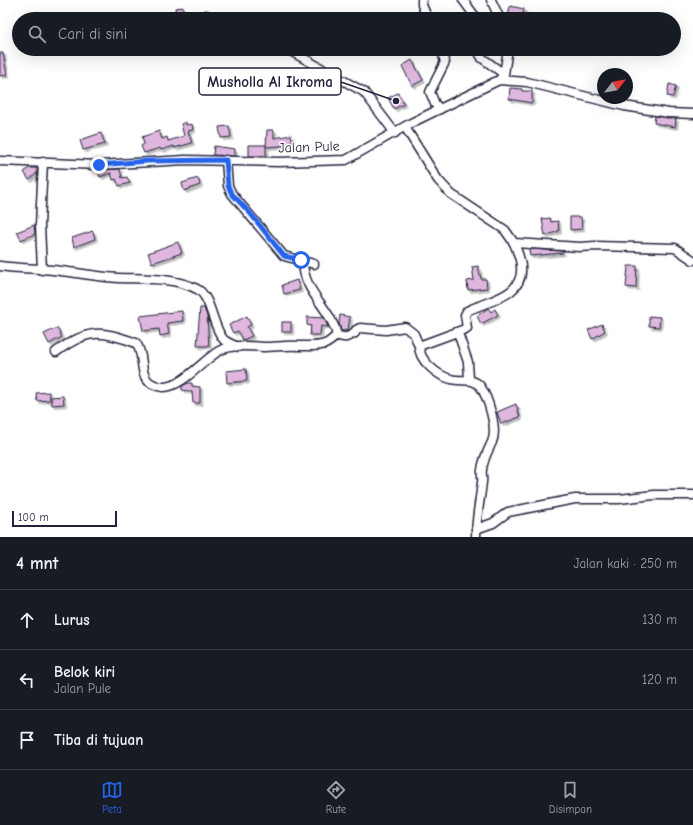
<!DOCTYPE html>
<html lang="id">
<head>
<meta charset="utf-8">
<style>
  body { margin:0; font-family:"Comic Neue",sans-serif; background:#242831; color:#f1f3f6 }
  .compass { position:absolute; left:597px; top:68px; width:36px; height:36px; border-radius:50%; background:#171b24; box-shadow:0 4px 16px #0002; rotate:59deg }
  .scale { position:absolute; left:12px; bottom:10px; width:105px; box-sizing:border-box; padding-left:4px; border:2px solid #22223b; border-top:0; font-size:11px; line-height:14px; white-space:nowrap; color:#22223b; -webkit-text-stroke:3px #fff; paint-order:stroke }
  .stop { position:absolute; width:12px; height:12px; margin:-9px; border:3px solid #2563eb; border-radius:50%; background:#fff }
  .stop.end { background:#2563eb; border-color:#fff; box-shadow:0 1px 4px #0008 }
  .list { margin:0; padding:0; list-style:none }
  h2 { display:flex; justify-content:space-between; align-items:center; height:52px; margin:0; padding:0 16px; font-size:17px }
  h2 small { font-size:13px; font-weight:400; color:#9ea1a6 }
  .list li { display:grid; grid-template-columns:26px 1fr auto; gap:12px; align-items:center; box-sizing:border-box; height:60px; padding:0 16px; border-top:1px solid #363941 }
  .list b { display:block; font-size:15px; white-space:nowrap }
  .list p { margin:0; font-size:13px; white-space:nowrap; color:#9ea1a6 }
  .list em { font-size:13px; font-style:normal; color:#9ea1a6 }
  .icon { flex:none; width:22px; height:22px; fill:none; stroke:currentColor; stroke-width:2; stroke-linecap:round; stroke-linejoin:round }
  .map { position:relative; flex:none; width:693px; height:537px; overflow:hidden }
  .search { position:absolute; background:#171b24; box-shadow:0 4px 16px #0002; left:12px; right:12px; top:12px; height:44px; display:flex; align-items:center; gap:10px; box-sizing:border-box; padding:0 14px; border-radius:22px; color:#9ea1a6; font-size:15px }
  .sheet { height:232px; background:#171b24 }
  nav { display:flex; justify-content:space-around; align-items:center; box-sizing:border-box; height:56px; border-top:1px solid #363941; background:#171b24; font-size:11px; color:#9ea1a6 }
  nav a { display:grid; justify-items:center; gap:2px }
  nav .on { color:#2563eb }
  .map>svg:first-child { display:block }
  .building { fill:#dfb7de; stroke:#22223b; filter:url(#shadow) }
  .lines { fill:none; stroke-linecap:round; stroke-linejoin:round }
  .minor-casing { stroke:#22223b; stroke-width:11 }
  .minor { stroke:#fff; stroke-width:8 }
  .route { stroke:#2563eb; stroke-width:5 }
  .labels { text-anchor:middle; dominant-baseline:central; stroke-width:3; stroke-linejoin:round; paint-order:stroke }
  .street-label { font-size:14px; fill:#22223b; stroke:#fff }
  .leader { fill:none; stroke:#22223b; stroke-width:1.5 }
  .callout-dot { fill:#22223b; stroke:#fff; stroke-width:1.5 }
  .callout { fill:#fff; stroke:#22223b; stroke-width:1.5 }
  .callout-label { font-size:15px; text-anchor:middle; font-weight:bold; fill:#22223b }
</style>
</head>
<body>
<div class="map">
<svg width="693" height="537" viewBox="0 0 693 537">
  <defs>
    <filter id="shadow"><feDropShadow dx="2.5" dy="2.5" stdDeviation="0" flood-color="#0004"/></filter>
  </defs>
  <rect width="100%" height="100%" fill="#fff"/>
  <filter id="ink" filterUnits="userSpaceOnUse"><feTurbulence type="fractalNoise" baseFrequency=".025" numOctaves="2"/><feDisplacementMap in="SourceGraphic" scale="8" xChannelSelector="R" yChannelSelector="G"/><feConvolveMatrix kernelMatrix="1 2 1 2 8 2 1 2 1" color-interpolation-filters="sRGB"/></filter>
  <g filter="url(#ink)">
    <!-- building -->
    <g class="building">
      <path d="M510,6L524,9L522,19L508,17Z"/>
      <path d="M183,7L184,19H176L175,8Z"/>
      <path d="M0,53H3L7,75L0,76Z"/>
      <path d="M412,60L423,80L412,86L402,66Z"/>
      <path d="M669,84L676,86L673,97L667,96Z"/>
      <path d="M510,88L522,89V91H532V103L509,99Z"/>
      <path d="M398,93L404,104L394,109L388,98Z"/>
      <path d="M655,116L676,119L675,127L654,123Z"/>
      <path d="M186,122V125L192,124L193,130L188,131L192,143L174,148V146L161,150L160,148L144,153L141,146L144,144L142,137L159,131L162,139L167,137L168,141L184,136L181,124Z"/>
      <path d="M229,126L231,137L221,138L219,127Z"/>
      <path d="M267,130H274V138L291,135L293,142L281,146L266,147Z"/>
      <path d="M101,133L105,144L83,150L80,140Z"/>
      <rect x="249" y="145" width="17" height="11"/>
      <path d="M214,146L235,149V156L213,155Z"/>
      <path d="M29,168H37V173L29,180L24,172Z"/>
      <path d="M120,169L122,178L127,177L130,183L119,186L116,179L113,180L111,173L100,177L98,170Z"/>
      <path d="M198,178L200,185L184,191L182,183Z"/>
      <path d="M570,217H581L582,229L570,230Z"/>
      <path d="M550,218L551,222L558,221L559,231L545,236L542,219Z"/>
      <path d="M34,225L35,234L21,240L17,232Z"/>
      <path d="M93,231L95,239L74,247L72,238Z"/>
      <path d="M178,242L182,253L152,263L148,253Z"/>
      <path d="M529,249L562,251L563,253L530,256Z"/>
      <path d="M478,266L481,279H486L487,288L468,290L467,281L474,280L472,267Z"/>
      <path d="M628,266H637L636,288L626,287Z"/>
      <path d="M297,280L300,290L284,294L282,285Z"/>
      <path d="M200,308H204L207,316L209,346H197Z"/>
      <path d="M488,308L491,312L495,309L498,315L481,324L477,316Z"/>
      <path d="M182,311L183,321L167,323L169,334L160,336L159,329L143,331L140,316Z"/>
      <path d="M340,315L350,317L348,330L341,331L339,323Z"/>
      <path d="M247,316L251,325L247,327L252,336L243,340L238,331L233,333L229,325Z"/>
      <path d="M649,316L660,317L659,327L649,326Z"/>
      <path d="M307,317L324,318L328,327L321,326L320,335H310L311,326L307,325Z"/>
      <rect x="282" y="322" width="9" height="10"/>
      <path d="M602,324L605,331L592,339L588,330Z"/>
      <path d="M57,328L62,337L49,344L44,334Z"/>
      <path d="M246,369L247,381L227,383L226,371Z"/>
      <path d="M188,383H192V386L200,387V403H193L192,392L182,390V386Z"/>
      <path d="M49,392L50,400L37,401L36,393Z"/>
      <path d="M63,396L64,404L52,405L51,397Z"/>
      <path d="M516,404L520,417L501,424L497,412Z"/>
    </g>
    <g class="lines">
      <!-- minor casing -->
      <g class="minor-casing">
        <g id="minor">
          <path d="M422,0V5L428,19"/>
          <path d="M463,0L477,19"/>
          <path d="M491,0L500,19"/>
          <path d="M206,15L215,19"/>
          <path d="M287,49L364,92L395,133"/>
          <path d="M477,49L482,58L504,74"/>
          <path d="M501,78L504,74L508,49"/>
          <path d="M440,109L435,104L430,92L445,62L441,49"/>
          <path d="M405,127L438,180L451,194L505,230L514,243L580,247L595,246L675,248L693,260"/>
          <path d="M226,160L228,186L232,194L284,256L314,264"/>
          <path d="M0,161L99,165L185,160L279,162L346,160L411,123L499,80L527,82L624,106L669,113L693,114"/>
          <path d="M303,261C303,293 330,306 337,335C345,339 348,337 355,333L356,330L360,328L386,330L405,327L414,334L419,346L465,329L467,328L465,315L467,311C486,301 524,297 521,267C521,259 517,251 514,243"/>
          <path d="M0,266C20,269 40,268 61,271C80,273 99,277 119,278C144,279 173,277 197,289C212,297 212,327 224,340C228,343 233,345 238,347"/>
          <path d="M42,270L40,225L43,162"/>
          <path d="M458,333L468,362L469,380"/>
          <path d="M419,346C419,361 438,376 451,379C461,382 472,377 480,386C488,397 498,429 492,442C488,451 483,459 482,470C481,474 483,478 482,482C480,501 476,518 476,537"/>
          <path d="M56,352C87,329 101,330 136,343C148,359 133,383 163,387C181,388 203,360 219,351C232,344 250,346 264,347C275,347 287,345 298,346C306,346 317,347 325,344C330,342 334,338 337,335"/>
          <path d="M476,529L493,523L508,512L575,499H619L654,495H693"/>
        </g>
      </g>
      <!-- minor -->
      <use href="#minor" class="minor"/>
    </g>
  </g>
  <g class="lines" filter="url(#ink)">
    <!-- route -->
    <path class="route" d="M99,165L148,161L226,160L228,186L232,194L250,213L284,256L301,260"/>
  </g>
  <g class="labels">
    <!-- street labels -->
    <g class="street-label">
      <text transform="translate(309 147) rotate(-2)">Jalan Pule</text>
    </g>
  </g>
  <!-- callouts -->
  <path class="leader" d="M396 101L341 82"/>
  <circle class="callout-dot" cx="396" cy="101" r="4"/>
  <rect class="callout" x="199" y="68" width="142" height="27" rx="4"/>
  <g class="callout-label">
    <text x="270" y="87">Musholla Al Ikroma</text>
  </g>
</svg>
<svg class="compass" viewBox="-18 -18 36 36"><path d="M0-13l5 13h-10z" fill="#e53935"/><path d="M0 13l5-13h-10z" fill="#9ea1a6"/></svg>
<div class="scale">100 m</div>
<div class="stop" style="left:301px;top:260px"></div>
<div class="stop end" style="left:99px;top:165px"></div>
<div class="search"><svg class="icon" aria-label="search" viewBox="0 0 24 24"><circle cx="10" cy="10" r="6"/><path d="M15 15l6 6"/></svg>Cari di sini</div>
</div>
<section class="sheet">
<h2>4 mnt<small>Jalan kaki · 250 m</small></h2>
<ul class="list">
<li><svg class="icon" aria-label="ahead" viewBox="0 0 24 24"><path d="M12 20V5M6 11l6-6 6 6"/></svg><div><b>Lurus</b></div><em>130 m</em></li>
<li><svg class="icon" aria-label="left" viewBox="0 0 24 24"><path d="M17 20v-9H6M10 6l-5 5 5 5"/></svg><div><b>Belok kiri</b><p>Jalan Pule</p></div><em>120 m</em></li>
<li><svg class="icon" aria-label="arrive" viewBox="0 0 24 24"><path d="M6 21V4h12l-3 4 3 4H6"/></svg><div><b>Tiba di tujuan</b></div></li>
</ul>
</section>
<nav>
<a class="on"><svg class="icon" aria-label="map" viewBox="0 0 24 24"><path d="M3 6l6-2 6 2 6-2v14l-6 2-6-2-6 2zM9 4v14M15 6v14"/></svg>Peta</a>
<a><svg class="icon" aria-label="directions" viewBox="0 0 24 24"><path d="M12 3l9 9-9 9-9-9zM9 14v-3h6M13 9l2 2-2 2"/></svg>Rute</a>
<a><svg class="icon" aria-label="saved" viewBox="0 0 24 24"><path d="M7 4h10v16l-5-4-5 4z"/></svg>Disimpan</a>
</nav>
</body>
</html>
